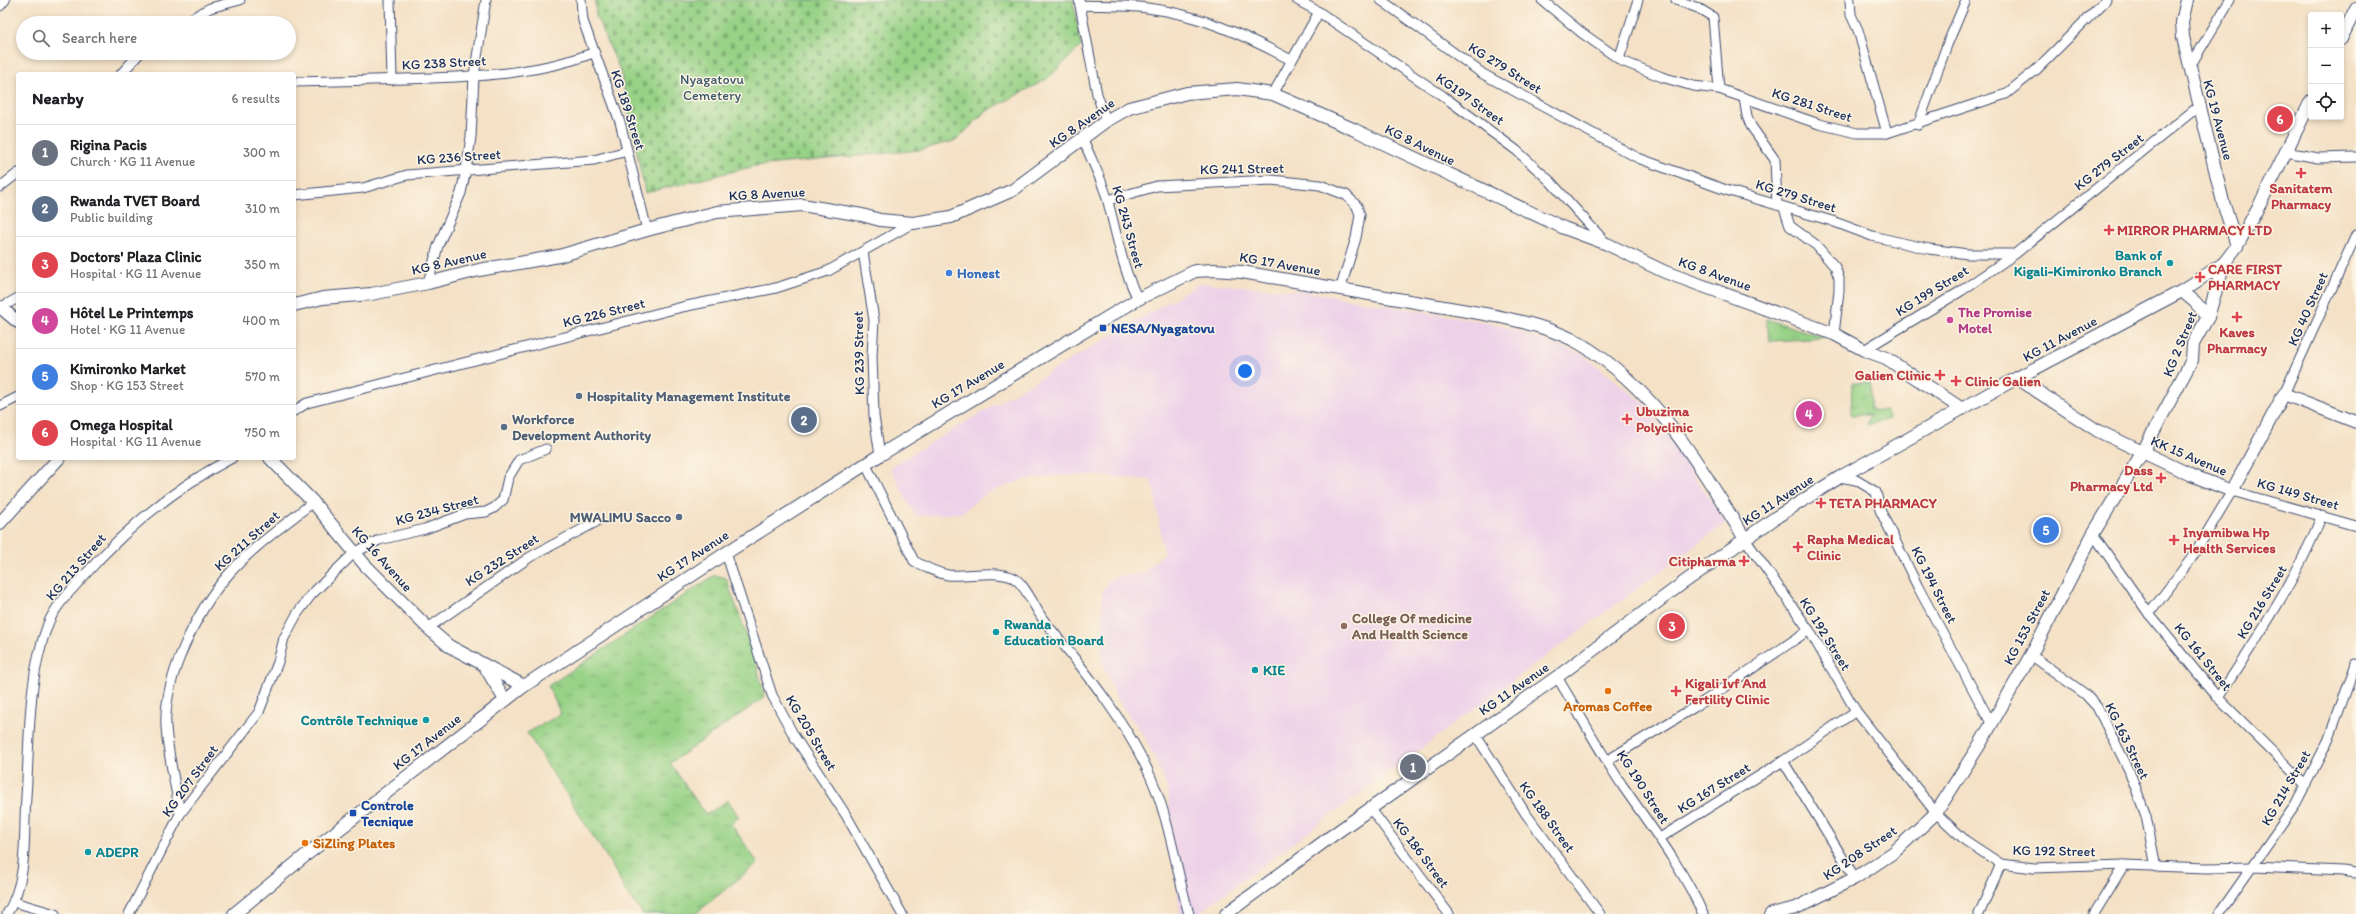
<!DOCTYPE html>
<html lang="en">
<head>
<meta charset="utf-8">
<style>
  body { margin:0; font-family:Itim,sans-serif; background:#f2f2f2; color:#202124 }
  .controls { position:absolute; right:12px; top:12px; display:grid; overflow:hidden; border-radius:4px; box-shadow:0 2px 6px #0003 }
  .controls button { width:36px; height:36px; display:grid; place-items:center; padding:0; border:0; border-bottom:1px solid #e0e0e0; background:#fff; color:#202124; font:20px sans-serif }
  .you { position:absolute; left:1245px; top:371px; width:14px; height:14px; margin:-10px; border:3px solid #fff; border-radius:50%; background:#1a73e8; box-shadow:0 0 0 6px #1a73e833 }
  .badge { display:grid; place-items:center; width:26px; height:26px; border-radius:50%; background:#1f6fb2; color:#fff; font-size:13px; font-weight:700 }
  .pin { position:absolute; translate:-50% -50%; border:2px solid #fff; box-shadow:0 1px 4px #0006 }
  .list { margin:0; padding:0; list-style:none }
  h2 { display:flex; justify-content:space-between; align-items:center; height:52px; margin:0; padding:0 16px; font-size:17px }
  h2 small { font-size:13px; font-weight:400; color:#757577 }
  .list li { display:grid; grid-template-columns:26px 1fr auto; gap:12px; align-items:center; box-sizing:border-box; height:56px; padding:0 16px; border-top:1px solid #e0e0e0 }
  .list b { display:block; font-size:15px; white-space:nowrap }
  .list p { margin:0; font-size:13px; white-space:nowrap; color:#757577 }
  .list em { font-size:13px; font-style:normal; color:#757577 }
  .icon { flex:none; width:22px; height:22px; fill:none; stroke:currentColor; stroke-width:2; stroke-linecap:round; stroke-linejoin:round }
  .map { position:relative; flex:none; width:2356px; height:914px; overflow:hidden }
  .search { position:absolute; background:#fff; box-shadow:0 2px 6px #0003; left:16px; top:16px; width:280px; height:44px; display:flex; align-items:center; gap:10px; box-sizing:border-box; padding:0 14px; border-radius:22px; color:#757577; font-size:15px }
  .panel { position:absolute; background:#fff; box-shadow:0 2px 6px #0003; left:16px; top:72px; width:280px; height:388px; border-radius:4px }
  .map>svg:first-child { display:block }
  .built { fill:#edd1e9 }
  .grass { fill:url(#grass-tufts); stroke:#598072 }
  .cemetery { fill:url(#cemetery-stones); stroke:#598072 }
  .lines { fill:none; stroke-linecap:round; stroke-linejoin:round }
  .street-casing { stroke:#3c4a6e; stroke-width:11 }
  .secondary-casing { stroke:#3c4a6e; stroke-width:14 }
  .street { stroke:#fff; stroke-width:9 }
  .secondary { stroke:#fff; stroke-width:12 }
  .health-dot { fill:#e0444e; stroke:#fcf5e5; stroke-width:1.5 }
  .culture-dot { fill:#0f9aa8; stroke:#fcf5e5; stroke-width:1.5 }
  .shop-dot { fill:#3f7fe0; stroke:#fcf5e5; stroke-width:1.5 }
  .hotel-dot { fill:#d1479c; stroke:#fcf5e5; stroke-width:1.5 }
  .transit-dot { fill:#1a4fb4; stroke:#fcf5e5; stroke-width:1.5 }
  .service-dot { fill:#5c6f8a; stroke:#fcf5e5; stroke-width:1.5 }
  .education-dot { fill:#8d6e63; stroke:#fcf5e5; stroke-width:1.5 }
  .food-dot { fill:#e8710a; stroke:#fcf5e5; stroke-width:1.5 }
  .labels { text-anchor:middle; dominant-baseline:central; stroke-width:3; stroke-linejoin:round; paint-order:stroke }
  .street-label { font-size:14px; fill:#1b2f5e; stroke:#fcf5e5 }
  .park-label { font-size:14px; fill:#3a5868; stroke:#fcf5e5 }
  .health-label { font-size:14px; font-weight:bold; fill:#be3a42; stroke:#fcf5e5; text-anchor:start }
  .culture-label { font-size:14px; font-weight:bold; fill:#0d838f; stroke:#fcf5e5; text-anchor:start }
  .shop-label { font-size:14px; font-weight:bold; fill:#366cbe; stroke:#fcf5e5; text-anchor:start }
  .hotel-label { font-size:14px; font-weight:bold; fill:#b23c85; stroke:#fcf5e5; text-anchor:start }
  .transit-label { font-size:14px; font-weight:bold; fill:#164399; stroke:#fcf5e5; text-anchor:start }
  .service-label { font-size:14px; font-weight:bold; fill:#4e5e75; stroke:#fcf5e5; text-anchor:start }
  .education-label { font-size:14px; font-weight:bold; fill:#785e54; stroke:#fcf5e5; text-anchor:start }
  .food-label { font-size:14px; font-weight:bold; fill:#c56008; stroke:#fcf5e5 }
</style>
</head>
<body>
<div class="map">
<svg width="2356" height="914" viewBox="0 0 2356 914">
  <defs>
    <pattern id="grass-tufts" width="24" height="20" patternUnits="userSpaceOnUse"><rect width="24" height="20" fill="#97d286"/><path d="M3 7l-1-3M5 7V3M7 7l1-3M15 17l-1-3M17 17v-4M19 17l1-3" fill="none" stroke="#7aab71"/></pattern>
    <pattern id="cemetery-stones" width="16" height="16" patternUnits="userSpaceOnUse"><rect width="16" height="16" fill="#97d286"/><path d="M2 7V4a2 2 0 0 1 4 0v3zM10 15v-3a2 2 0 0 1 4 0v3z" fill="#7aab71"/></pattern>
  </defs>
  <rect width="100%" height="100%" fill="#fcf5e5"/>
  <filter id="ink" filterUnits="userSpaceOnUse"><feTurbulence type="fractalNoise" baseFrequency=".025" numOctaves="2"/><feDisplacementMap in="SourceGraphic" scale="8" xChannelSelector="R" yChannelSelector="G"/><feConvolveMatrix kernelMatrix="1 2 1 2 8 2 1 2 1" color-interpolation-filters="sRGB"/></filter>
  <filter id="wash" filterUnits="userSpaceOnUse"><feTurbulence type="fractalNoise" baseFrequency=".012" numOctaves="4" result="noise"/><feDisplacementMap in="SourceGraphic" scale="16" xChannelSelector="R" yChannelSelector="G"/><feGaussianBlur stdDeviation="0.9" result="paint"/><feColorMatrix in="noise" values="0 0 0 0 0 0 0 0 0 0 0 0 0 0 0 0 0 1.4 0 .05"/><feComposite in="paint" operator="in"/></filter>
  <g filter="url(#wash)">
    <rect width="100%" height="100%" fill="#f4e1c6"/>
    <!-- built -->
    <path class="built" d="M1200,283L1302,291L1501,325L1583,355L1646,405L1726,523L1197,914H1180L1167,787L1145,737L1116,698L1102,661V591L1112,577L1142,574L1164,553L1154,490L1150,480L1090,475L1054,476L1024,480L985,494L961,513L915,516L890,467Z"/>
    <!-- grass -->
    <g class="grass">
      <path d="M1766,319L1827,338L1770,341Z"/>
      <path d="M1852,383H1871L1870,410L1886,411L1890,419L1867,425L1870,415H1851Z"/>
      <path d="M715,575L726,578L754,656L765,697L670,763L706,815L728,800L739,817L731,824L758,863L695,914H643L625,891L613,867L527,733L561,714L548,686Z"/>
    </g>
    <!-- cemetery -->
    <path class="cemetery" d="M595,0H1073L1081,46L1047,79L985,112L957,140L920,150L755,166L645,193L620,70L596,16Z"/>
  </g>
  <g filter="url(#ink)">
    <g class="lines">
      <!-- street casing -->
      <g class="street-casing">
        <g id="street">
          <path d="M390,0L392,80"/>
          <path d="M581,0L583,21L620,122L647,230"/>
          <path d="M1079,0L1097,94L1106,121"/>
          <path d="M1297,0L1319,12L1443,96L1516,150L1550,181L1605,242"/>
          <path d="M1381,0L1483,74L1638,158L1726,190L1832,221L1872,236L1929,249L1968,254H2015L2199,106"/>
          <path d="M1542,0L1582,33L1622,61L1662,77L1693,86L1719,89L1819,124L1857,133H1887L2006,94L2036,70L2106,0"/>
          <path d="M1676,0L1698,8L1713,17L1719,89"/>
          <path d="M1850,0L1851,15L1858,30L1887,133"/>
          <path d="M1080,5C1102,6 1125,5 1147,8C1199,14 1246,36 1291,60"/>
          <path d="M0,6L5,0"/>
          <path d="M184,23L210,8L240,0"/>
          <path d="M1619,59L1638,0"/>
          <path d="M2189,68L2230,0"/>
          <path d="M121,74L140,53"/>
          <path d="M294,82C340,81 385,80 431,78C486,76 541,73 593,53"/>
          <path d="M1273,94L1319,12"/>
          <path d="M1744,98L1747,116L1751,126L1775,160L1777,205"/>
          <path d="M1918,125L1947,45L1966,0"/>
          <path d="M1083,139C1091,160 1103,181 1108,202C1117,235 1122,268 1138,299"/>
          <path d="M2286,152L2318,158L2356,157"/>
          <path d="M0,187L18,173"/>
          <path d="M294,195L363,188L407,175L594,160L627,151"/>
          <path d="M1108,200L1157,186L1271,180L1320,185L1346,195L1357,206L1360,215L1356,238L1340,290"/>
          <path d="M1784,208L1790,226L1816,245L1835,267L1839,278V291L1834,334"/>
          <path d="M863,252L874,320L872,356L874,416L880,455"/>
          <path d="M428,283L438,246L461,193L466,170L471,137L474,76L486,0"/>
          <path d="M0,308L18,298"/>
          <path d="M1864,350L1961,291L2015,254"/>
          <path d="M2284,394L2356,235"/>
          <path d="M0,406L18,397"/>
          <path d="M294,411L307,403L682,307L776,288L828,271L913,223"/>
          <path d="M866,465L914,561C925,567 936,573 948,575C969,577 994,569 1014,578C1026,585 1036,611 1045,622C1083,668 1129,725 1152,780C1170,822 1176,870 1189,914"/>
          <path d="M1840,477L1856,480L1876,492L1880,510L1918,587L1991,723"/>
          <path d="M2093,534L2149,614L2218,698L2306,785"/>
          <path d="M1745,539L1809,630L1856,711L1936,813L1966,841L2001,864L2034,868L2124,865L2207,868L2254,867L2342,871L2356,873"/>
          <path d="M726,553L772,695L794,736L846,815L902,914"/>
          <path d="M2149,614L2191,559L2232,491L2356,526"/>
          <path d="M428,628L530,557L596,522"/>
          <path d="M2031,655L2085,694L2097,707L2129,770L2146,816L2156,867"/>
          <path d="M1557,677C1579,713 1599,750 1622,785C1651,827 1682,867 1703,914"/>
          <path d="M2218,698C2256,639 2296,582 2322,515"/>
          <path d="M1475,734L1526,814L1600,914"/>
          <path d="M1608,760L1706,700L1809,630"/>
          <path d="M1783,761L1855,878"/>
          <path d="M1370,808L1449,914"/>
          <path d="M180,814C176,786 168,756 166,727C163,679 197,610 228,575C252,547 285,525 313,502"/>
          <path d="M1660,838L1783,761L1856,711"/>
          <path d="M14,902L55,914"/>
          <path d="M7,914C29,877 23,838 26,797C30,740 27,678 48,624C55,606 70,592 82,578C125,529 174,488 232,458"/>
          <path d="M129,914L180,814L259,712L278,662L284,638L297,614L311,595L354,553L379,540L425,529L465,514L486,512L494,508L503,500L508,478L519,460L546,449"/>
          <path d="M1979,914L2001,864"/>
          <path d="M2094,914L2124,865"/>
          <path d="M2219,914L2294,807L2327,743L2356,664"/>
        </g>
      </g>
      <!-- secondary casing -->
      <g class="secondary-casing">
        <g id="secondary">
          <path d="M2187,0L2182,22L2183,37L2223,202L2237,246"/>
          <path d="M2341,39L2356,8"/>
          <path d="M2182,291L2195,302L2208,317"/>
          <path d="M294,305L323,298L371,294L428,283L479,270L559,256L647,230L717,212L802,205L862,215L880,220L913,223L951,217L1013,190L1106,121L1129,108L1187,93L1237,89L1273,94L1355,130L1564,228L1607,244L1665,272L1834,334L1864,350L1886,358L1962,409"/>
          <path d="M0,307L18,322"/>
          <path d="M2017,378L2098,431L2191,475L2232,491L2284,394L2356,422"/>
          <path d="M270,458L313,502L365,565L428,628L449,646L524,686"/>
          <path d="M0,523L59,458"/>
          <path d="M484,665L505,700"/>
          <path d="M234,914L306,855L524,686L726,553L880,455L1138,299L1195,271L1214,270L1242,272L1496,316C1524,322 1554,329 1579,343C1656,388 1700,466 1745,539"/>
          <path d="M1226,914L1333,835L1557,677L1683,583L1778,516L1840,477L2017,378L2182,291L2224,263L2237,246L2261,202L2311,101"/>
          <path d="M1771,914L1796,908L1855,878L1894,852L1936,813L1980,744L2031,655L2093,534L2142,453L2192,360L2193,344L2208,317L2224,263"/>
        </g>
      </g>
      <!-- street -->
      <use href="#street" class="street"/>
      <!-- secondary -->
      <use href="#secondary" class="secondary"/>
    </g>
  </g>
  <!-- markers -->
  <g class="health-dot">
    <path d="M2299 167h4v4h4v4h-4v4h-4v-4h-4v-4h4z"/>
    <path d="M2107 224h4v4h4v4h-4v4h-4v-4h-4v-4h4z"/>
    <path d="M2198 271h4v4h4v4h-4v4h-4v-4h-4v-4h4z"/>
    <path d="M2235 311h4v4h4v4h-4v4h-4v-4h-4v-4h4z"/>
    <path d="M1938 369h4v4h4v4h-4v4h-4v-4h-4v-4h4z"/>
    <path d="M1954 375h4v4h4v4h-4v4h-4v-4h-4v-4h4z"/>
    <path d="M1625 413h4v4h4v4h-4v4h-4v-4h-4v-4h4z"/>
    <path d="M2159 472h4v4h4v4h-4v4h-4v-4h-4v-4h4z"/>
    <path d="M1819 497h4v4h4v4h-4v4h-4v-4h-4v-4h4z"/>
    <path d="M2172 534h4v4h4v4h-4v4h-4v-4h-4v-4h4z"/>
    <path d="M1796 541h4v4h4v4h-4v4h-4v-4h-4v-4h4z"/>
    <path d="M1742 555h4v4h4v4h-4v4h-4v-4h-4v-4h4z"/>
    <path d="M1674 685h4v4h4v4h-4v4h-4v-4h-4v-4h4z"/>
  </g>
  <g class="culture-dot">
    <circle cx="2170" cy="263" r="4"/>
    <circle cx="996" cy="632" r="4"/>
    <circle cx="1255" cy="670" r="4"/>
    <circle cx="426" cy="720" r="4"/>
    <circle cx="88" cy="852" r="4"/>
  </g>
  <circle class="shop-dot" cx="949" cy="273" r="4"/>
  <circle class="hotel-dot" cx="1950" cy="320" r="4"/>
  <g class="transit-dot">
    <rect x="1099" y="324" width="8" height="8" rx="2"/>
    <rect x="349" y="809" width="8" height="8" rx="2"/>
  </g>
  <g class="service-dot">
    <circle cx="579" cy="396" r="4"/>
    <circle cx="504" cy="427" r="4"/>
    <circle cx="679" cy="517" r="4"/>
  </g>
  <circle class="education-dot" cx="1344" cy="626" r="4"/>
  <g class="food-dot">
    <circle cx="1608" cy="691" r="4"/>
    <circle cx="305" cy="843" r="4"/>
  </g>
  <g class="labels">
    <!-- street labels -->
    <g class="street-label">
      <text transform="translate(444 63) rotate(-3)">KG 238 Street</text>
      <text transform="translate(1505 68) rotate(32)">KG 279 Street</text>
      <text transform="translate(1470 99) rotate(35)">KG197 Street</text>
      <text transform="translate(1812 105) rotate(18)">KG 281 Street</text>
      <text transform="translate(628 110) rotate(72)">KG 189 Street</text>
      <text transform="translate(2218 120) rotate(75)">KG 19 Avenue</text>
      <text transform="translate(1082 123) rotate(-35)">KG 8 Avenue</text>
      <text transform="translate(1420 145) rotate(26)">KG 8 Avenue</text>
      <text transform="translate(459 157) rotate(-4)">KG 236 Street</text>
      <text transform="translate(2109 162) rotate(-38)">KG 279 Street</text>
      <text transform="translate(1242 169) rotate(-1)">KG 241 Street</text>
      <text transform="translate(767 194) rotate(-3)">KG 8 Avenue</text>
      <text transform="translate(1796 196) rotate(17)">KG 279 Street</text>
      <text transform="translate(1128 227) rotate(74)">KG 243 Street</text>
      <text transform="translate(449 262) rotate(-13)">KG 8 Avenue</text>
      <text transform="translate(1280 264) rotate(10)">KG 17 Avenue</text>
      <text transform="translate(1715 274) rotate(20)">KG 8 Avenue</text>
      <text transform="translate(1932 291) rotate(-32)">KG 199 Street</text>
      <text transform="translate(2308 309) rotate(-66)">KG 40 Street</text>
      <text transform="translate(604 313) rotate(-14)">KG 226 Street</text>
      <text transform="translate(2060 339) rotate(-28)">KG 11 Avenue</text>
      <text transform="translate(2180 344) rotate(-68)">KG 2 Street</text>
      <text transform="translate(859 353) rotate(-91)">KG 239 Street</text>
      <text transform="translate(968 384) rotate(-31)">KG 17 Avenue</text>
      <text transform="translate(2189 456) rotate(23)">KK 15 Avenue</text>
      <text transform="translate(2298 494) rotate(16)">KG 149 Street</text>
      <text transform="translate(1778 500) rotate(-33)">KG 11 Avenue</text>
      <text transform="translate(437 510) rotate(-15)">KG 234 Street</text>
      <text transform="translate(247 541) rotate(-42)">KG 211 Street</text>
      <text transform="translate(693 556) rotate(-33)">KG 17 Avenue</text>
      <text transform="translate(382 559) rotate(48)">KG 16 Avenue</text>
      <text transform="translate(502 560) rotate(-33)">KG 232 Street</text>
      <text transform="translate(76 567) rotate(-49)">KG 213 Street</text>
      <text transform="translate(1934 585) rotate(63)">KG 194 Street</text>
      <text transform="translate(2262 602) rotate(-59)">KG 216 Street</text>
      <text transform="translate(2027 627) rotate(-62)">KG 153 Street</text>
      <text transform="translate(1825 634) rotate(58)">KG 192 Street</text>
      <text transform="translate(2203 657) rotate(51)">KG 161 Street</text>
      <text transform="translate(1514 689) rotate(-35)">KG 11 Avenue</text>
      <text transform="translate(811 733) rotate(59)">KG 205 Street</text>
      <text transform="translate(2127 741) rotate(64)">KG 163 Street</text>
      <text transform="translate(427 742) rotate(-38)">KG 17 Avenue</text>
      <text transform="translate(190 781) rotate(-54)">KG 207 Street</text>
      <text transform="translate(1643 787) rotate(57)">KG 190 Street</text>
      <text transform="translate(1714 788) rotate(-32)">KG 167 Street</text>
      <text transform="translate(2286 788) rotate(-60)">KG 214 Street</text>
      <text transform="translate(1547 817) rotate(54)">KG 188 Street</text>
      <text transform="translate(2054 851) rotate(1)">KG 192 Street</text>
      <text transform="translate(1421 853) rotate(53)">KG 186 Street</text>
      <text transform="translate(1860 853) rotate(-34)">KG 208 Street</text>
    </g>
    <!-- park labels -->
    <g class="park-label">
      <text x="712" y="79">Nyagatovu<tspan x="712" dy="16">Cemetery</tspan></text>
    </g>
    <!-- health labels -->
    <g class="health-label">
      <text x="2301" y="188" text-anchor="middle">Sanitatem<tspan x="2301" dy="16">Pharmacy</tspan></text>
      <text x="2117" y="230">MIRROR PHARMACY LTD</text>
      <text x="2208" y="269">CARE FIRST<tspan x="2208" dy="16">PHARMACY</tspan></text>
      <text x="2237" y="332" text-anchor="middle">Kaves<tspan x="2237" dy="16">Pharmacy</tspan></text>
      <text x="1931" y="375" text-anchor="end">Galien Clinic</text>
      <text x="1965" y="381">Clinic Galien</text>
      <text x="1636" y="411">Ubuzima<tspan x="1636" dy="16">Polyclinic</tspan></text>
      <text x="2153" y="470" text-anchor="end">Dass<tspan x="2153" dy="16">Pharmacy Ltd</tspan></text>
      <text x="1829" y="503">TETA PHARMACY</text>
      <text x="2183" y="532">Inyamibwa Hp<tspan x="2183" dy="16">Health Services</tspan></text>
      <text x="1807" y="539">Rapha Medical<tspan x="1807" dy="16">Clinic</tspan></text>
      <text x="1736" y="561" text-anchor="end">Citipharma</text>
      <text x="1685" y="683">Kigali Ivf And<tspan x="1685" dy="16">Fertility Clinic</tspan></text>
    </g>
    <!-- culture labels -->
    <g class="culture-label">
      <text x="2162" y="255" text-anchor="end">Bank of<tspan x="2162" dy="16">Kigali-Kimironko Branch</tspan></text>
      <text x="1004" y="624">Rwanda<tspan x="1004" dy="16">Education Board</tspan></text>
      <text x="1263" y="670">KIE</text>
      <text x="418" y="720" text-anchor="end">Contrôle Technique</text>
      <text x="96" y="852">ADEPR</text>
    </g>
    <!-- shop labels -->
    <g class="shop-label">
      <text x="957" y="273">Honest</text>
    </g>
    <!-- hotel labels -->
    <g class="hotel-label">
      <text x="1958" y="312">The Promise<tspan x="1958" dy="16">Motel</tspan></text>
    </g>
    <!-- transit labels -->
    <g class="transit-label">
      <text x="1111" y="328">NESA/Nyagatovu</text>
      <text x="361" y="805">Controle<tspan x="361" dy="16">Tecnique</tspan></text>
    </g>
    <!-- service labels -->
    <g class="service-label">
      <text x="587" y="396">Hospitality Management Institute</text>
      <text x="512" y="419">Workforce<tspan x="512" dy="16">Development Authority</tspan></text>
      <text x="671" y="517" text-anchor="end">MWALIMU Sacco</text>
    </g>
    <!-- education labels -->
    <g class="education-label">
      <text x="1352" y="618">College Of medicine<tspan x="1352" dy="16">And Health Science</tspan></text>
    </g>
    <!-- food labels -->
    <g class="food-label">
      <text x="1608" y="706">Aromas Coffee</text>
      <text x="313" y="843" text-anchor="start">SiZling Plates</text>
    </g>
  </g>
</svg>
<div class="controls">
<button>+</button>
<button>−</button>
<button><svg class="icon" aria-label="locate" viewBox="0 0 24 24"><circle cx="12" cy="12" r="6"/><path d="M12 2v4M12 18v4M2 12h4M18 12h4"/></svg></button>
</div>
<div class="you"></div>
<div class="pin badge" style="left:1413px;top:767px;background:#6b7280">1</div>
<div class="pin badge" style="left:804px;top:420px;background:#5c6f8a">2</div>
<div class="pin badge" style="left:1672px;top:626px;background:#e0444e">3</div>
<div class="pin badge" style="left:1809px;top:414px;background:#d1479c">4</div>
<div class="pin badge" style="left:2046px;top:530px;background:#3f7fe0">5</div>
<div class="pin badge" style="left:2280px;top:119px;background:#e0444e">6</div>
<div class="search"><svg class="icon" aria-label="search" viewBox="0 0 24 24"><circle cx="10" cy="10" r="6"/><path d="M15 15l6 6"/></svg>Search here</div>
<section class="panel">
<h2>Nearby<small>6 results</small></h2>
<ul class="list">
<li><span class="badge" style="background:#6b7280">1</span><div><b>Rigina Pacis</b><p>Church · KG 11 Avenue</p></div><em>300 m</em></li>
<li><span class="badge" style="background:#5c6f8a">2</span><div><b>Rwanda TVET Board</b><p>Public building</p></div><em>310 m</em></li>
<li><span class="badge" style="background:#e0444e">3</span><div><b>Doctors' Plaza Clinic</b><p>Hospital · KG 11 Avenue</p></div><em>350 m</em></li>
<li><span class="badge" style="background:#d1479c">4</span><div><b>Hôtel Le Printemps</b><p>Hotel · KG 11 Avenue</p></div><em>400 m</em></li>
<li><span class="badge" style="background:#3f7fe0">5</span><div><b>Kimironko Market</b><p>Shop · KG 153 Street</p></div><em>570 m</em></li>
<li><span class="badge" style="background:#e0444e">6</span><div><b>Omega Hospital</b><p>Hospital · KG 11 Avenue</p></div><em>750 m</em></li>
</ul>
</section>
</div>
</body>
</html>
